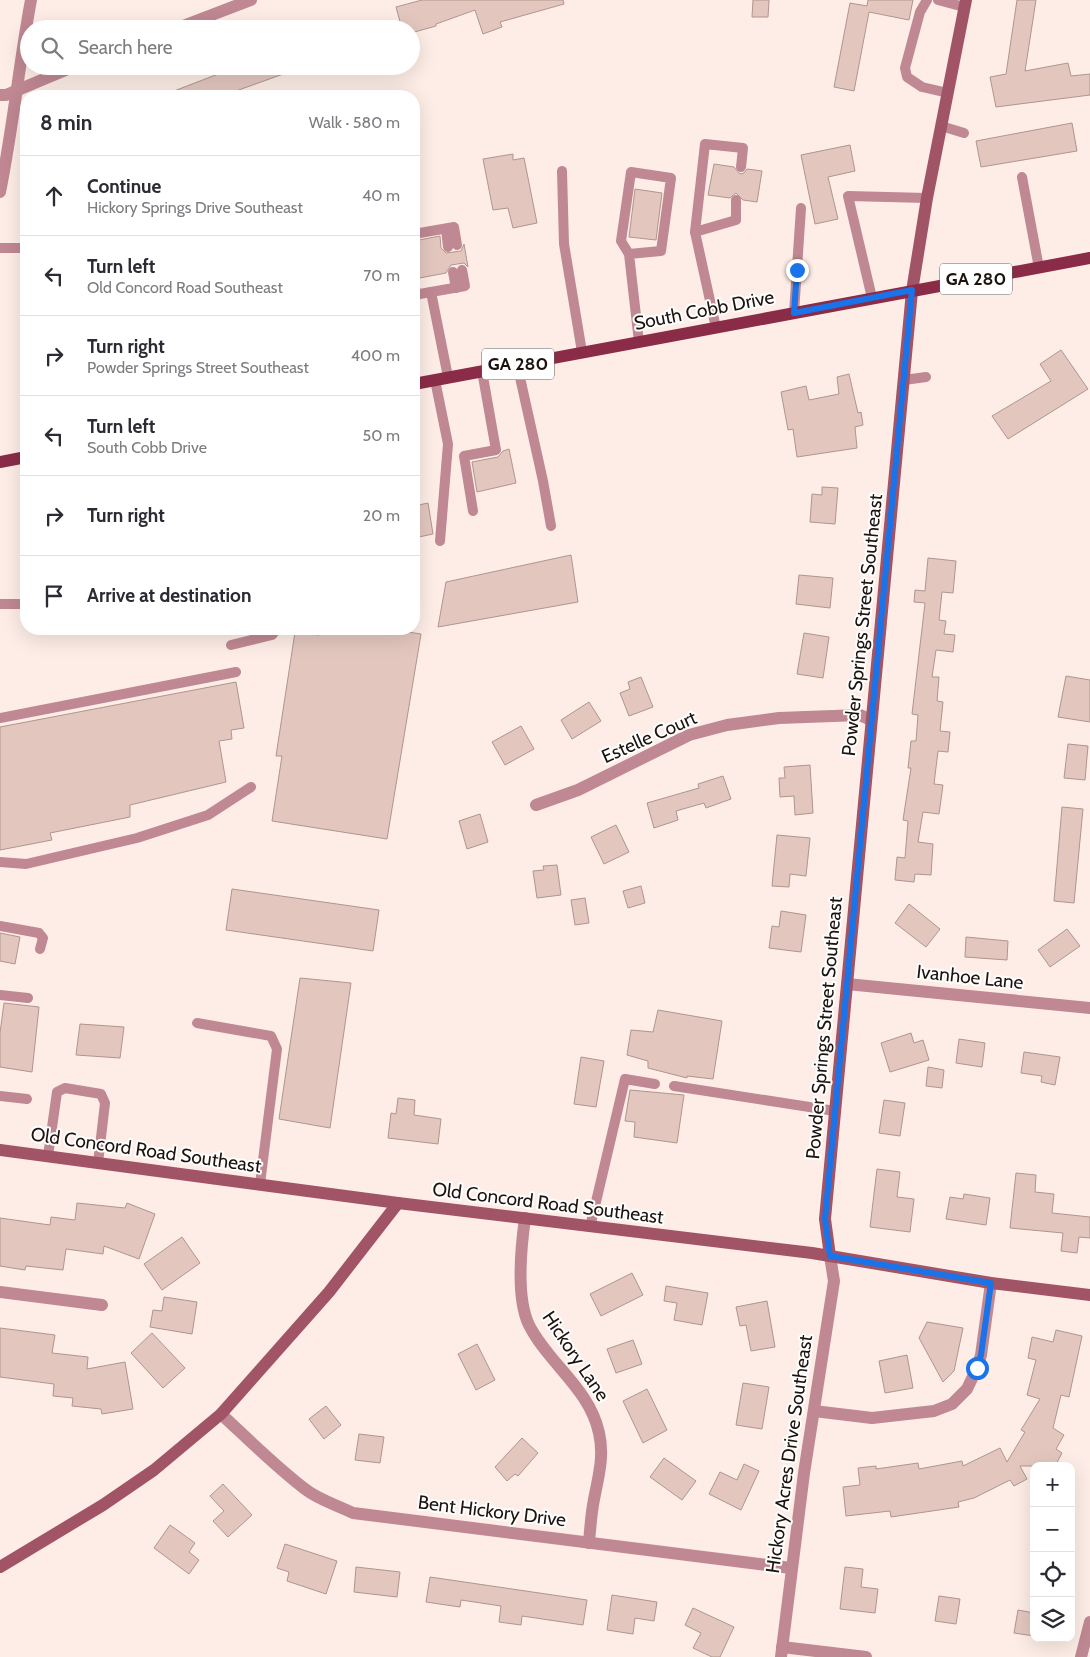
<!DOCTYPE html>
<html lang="en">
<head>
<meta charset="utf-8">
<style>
  body { margin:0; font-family:Cabin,sans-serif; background:#f7f7f7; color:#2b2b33 }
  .controls { position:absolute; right:15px; bottom:15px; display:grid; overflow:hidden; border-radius:10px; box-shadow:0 5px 20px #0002 }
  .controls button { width:45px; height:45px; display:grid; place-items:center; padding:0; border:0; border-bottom:1px solid #e1e1e2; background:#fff; color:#2b2b33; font:25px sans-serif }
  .stop { position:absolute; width:15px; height:15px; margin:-11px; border:4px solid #1a73e8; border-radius:50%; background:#fff }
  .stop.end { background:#1a73e8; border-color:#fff; box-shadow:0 1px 5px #0008 }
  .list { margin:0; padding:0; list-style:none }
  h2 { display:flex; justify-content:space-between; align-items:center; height:65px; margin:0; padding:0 20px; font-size:21px }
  h2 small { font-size:16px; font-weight:400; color:#7c7c81 }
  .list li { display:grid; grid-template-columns:32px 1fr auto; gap:15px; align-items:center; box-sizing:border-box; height:80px; padding:0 20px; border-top:1px solid #e1e1e2 }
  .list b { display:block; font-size:19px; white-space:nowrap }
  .list p { margin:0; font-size:16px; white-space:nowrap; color:#7c7c81 }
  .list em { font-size:16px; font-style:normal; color:#7c7c81 }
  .icon { flex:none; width:28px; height:28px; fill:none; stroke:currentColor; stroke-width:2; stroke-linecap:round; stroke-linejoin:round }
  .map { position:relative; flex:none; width:1090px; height:1657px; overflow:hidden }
  .search { position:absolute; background:#fff; box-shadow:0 5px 20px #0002; left:20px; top:20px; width:400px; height:55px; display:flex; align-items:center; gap:12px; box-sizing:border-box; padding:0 18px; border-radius:28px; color:#7c7c81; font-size:19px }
  .panel { position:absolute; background:#fff; box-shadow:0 5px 20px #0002; left:20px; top:90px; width:400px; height:545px; border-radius:20px }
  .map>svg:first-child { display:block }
  .building { fill:#e3c7bf; stroke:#af958d }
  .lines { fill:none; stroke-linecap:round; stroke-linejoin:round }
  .lane { stroke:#bf8893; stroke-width:10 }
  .street { stroke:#bf8893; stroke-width:12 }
  .secondary { stroke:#a15466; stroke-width:12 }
  .primary { stroke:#8a2c48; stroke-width:12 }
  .route { stroke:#1a73e8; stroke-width:6 }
  .labels { text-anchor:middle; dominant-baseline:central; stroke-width:4; stroke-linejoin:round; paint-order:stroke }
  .shield { fill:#fefefe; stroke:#605a57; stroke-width:1 }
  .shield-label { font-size:18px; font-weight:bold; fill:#1c130f }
  .street-label { font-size:19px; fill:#1c130f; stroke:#fefefe }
</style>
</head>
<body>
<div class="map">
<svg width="1090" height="1657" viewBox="0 0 1090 1657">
  <rect width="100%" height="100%" fill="#fdede6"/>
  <!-- building -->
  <g class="building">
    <path d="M422,0H563L564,4L500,22L502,27L483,34L475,10L436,24V26L411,33V29H402L396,7Z"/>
    <path d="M753,0H769L768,17H752Z"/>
    <path d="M868,0H913L909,20L869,12L854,91L834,87L850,3L867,6Z"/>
    <path d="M1017,0H1036L1025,71L1068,63L1071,76L1090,74V95L996,107L990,77L1006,74Z"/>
    <path d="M239,66H300V68L222,96H161Z"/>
    <path d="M1072,123L1077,151L981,167L976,141Z"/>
    <path d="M850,145L855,171L828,177L838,219L815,224L801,155Z"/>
    <path d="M513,154V160L524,158L537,223L513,228L508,208L493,210L483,159Z"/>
    <path d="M714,164L734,167L740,174L744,173L747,169L762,171L757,202L743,200L736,193L730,198L708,195Z"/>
    <path d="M635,189L662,193L656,240L629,237Z"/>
    <path d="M440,236L441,248L446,253L461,251L464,244L468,267L464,263L451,265L446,273L414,279V241Z"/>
    <path d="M1061,350L1088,389L1008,439L992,416L1051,381L1040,364Z"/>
    <path d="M849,374L858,413L861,412L863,425L855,427L857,448L797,457L793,429L788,430L781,392L806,386L809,400L839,394L837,377Z"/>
    <path d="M509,449L516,483L477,492L472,462L498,457L503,451Z"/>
    <path d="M822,487L838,488L835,524L810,522L812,494L822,495Z"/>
    <path d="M428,503L433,534L414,538V506Z"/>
    <path d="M571,555L578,602L438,627L446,582Z"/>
    <path d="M928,558L956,561L953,593L942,592L939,620L946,621L944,634L955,635L953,652L936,650L932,677H939L937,701L943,702L940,731L950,732L948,752L938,751L934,784L943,785L939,814L923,812L918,842L933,844L931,875L915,874L914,882L895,880L897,857L905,858L908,821L903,820L911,768H908L911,741H916L918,715L912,714L925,603L914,602L915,590L925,591Z"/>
    <path d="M799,575L833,578L830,608L796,604Z"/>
    <path d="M320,629H388L421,634L387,839L272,821L282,756H276L295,632L319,635Z"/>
    <path d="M804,633L829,637L823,678L797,674Z"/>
    <path d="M1066,676L1090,680V722L1058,717Z"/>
    <path d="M641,677L653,707L629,716L620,693L630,689L628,682Z"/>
    <path d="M236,682L244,728L231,730L232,739L219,741L226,782L130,805V817L50,833L52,840L0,850V727Z"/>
    <path d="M589,702L601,721L572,739L561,720Z"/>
    <path d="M521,726L534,749L505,765L492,742Z"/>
    <path d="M1068,744L1088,746L1085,780L1064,778Z"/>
    <path d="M810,765L813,813L795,815L794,796L780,797L779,778H785L784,767Z"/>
    <path d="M723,776L731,799L706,808L704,803L676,811L678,820L654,828L647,803L699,788L698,784Z"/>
    <path d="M1062,807L1083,809L1074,903L1054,901Z"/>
    <path d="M480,814L488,842L467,849L459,821Z"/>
    <path d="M616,825L629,852L604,864L591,837Z"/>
    <path d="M777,835L810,838L806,876L790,874L789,887L772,886Z"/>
    <path d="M557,865L561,895L537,898L533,871L544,870L543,866Z"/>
    <path d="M641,886L645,903L628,908L623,891Z"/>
    <path d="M232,889L379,910L373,951L226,930Z"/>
    <path d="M585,898L589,923L575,925L571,900Z"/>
    <path d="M909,904L940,929L926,947L895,923Z"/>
    <path d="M781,911L806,915L801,952L769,948L772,926L779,927Z"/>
    <path d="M1067,929L1080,946L1050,967L1038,950Z"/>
    <path d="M0,933L20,937L15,964L0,961Z"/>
    <path d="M966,937L1008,941L1007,960L965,957Z"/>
    <path d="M300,978L351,983L330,1128L279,1119Z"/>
    <path d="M4,1003L39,1007L32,1072L0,1067V1033Z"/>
    <path d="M658,1010L722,1021L713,1079L687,1076V1078L648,1068V1061L627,1055L631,1030L653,1032Z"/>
    <path d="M80,1024L124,1027L120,1058L76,1055Z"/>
    <path d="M911,1033L914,1043L923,1040L929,1060L890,1072L881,1043Z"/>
    <path d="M959,1039L985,1043L982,1067L956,1063Z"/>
    <path d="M1024,1052L1060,1057L1055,1085L1041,1082L1042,1076L1021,1073Z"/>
    <path d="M581,1057L604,1061L596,1107L574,1104Z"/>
    <path d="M928,1067L944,1070L942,1088L926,1086Z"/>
    <path d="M630,1090L684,1095L677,1143L634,1137L635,1122L625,1121Z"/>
    <path d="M398,1098L415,1100L414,1115L441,1119L438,1144L388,1138L391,1113L396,1114Z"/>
    <path d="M884,1100L905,1103L900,1136L879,1133Z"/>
    <path d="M877,1169L900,1172L897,1197L914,1199L910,1232L870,1227Z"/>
    <path d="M1016,1173L1036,1175L1035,1192L1054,1194L1052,1213L1090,1217V1238L1079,1237L1077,1253L1061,1251L1063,1233L1010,1228Z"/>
    <path d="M964,1194L990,1198L986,1225L946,1219L950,1197L963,1199Z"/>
    <path d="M77,1203L125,1208L127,1203L155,1214L139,1259L104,1246L103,1254L66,1249L63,1270L26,1266L25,1270L0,1266V1218L50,1225L51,1217L75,1220Z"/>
    <path d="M182,1237L200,1263L162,1290L144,1264Z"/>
    <path d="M632,1273L643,1295L601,1316L590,1294Z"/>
    <path d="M666,1286L708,1293L702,1325L674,1320L677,1303L664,1301Z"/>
    <path d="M164,1297L197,1302L192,1334L150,1327L153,1310L162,1311Z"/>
    <path d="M767,1301L775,1347L751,1351L746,1325L740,1326L736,1307Z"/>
    <path d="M927,1322L963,1328L954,1371L943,1382L919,1338Z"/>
    <path d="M0,1328L55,1335L52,1353L88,1357L87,1369L125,1362L133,1409L102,1414L101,1409L72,1406L73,1398L53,1396L54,1384L0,1377Z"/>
    <path d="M1056,1330L1082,1336L1069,1397L1061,1395L1053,1428L1064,1435L1056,1449L1062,1453L1055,1466H1020L1027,1479L1014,1486L1010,1480L974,1498L958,1502L959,1507L891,1517L890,1511L846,1516L843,1487L860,1485L858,1468L876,1466V1469L918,1463L919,1469L962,1461L963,1466L1000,1448L1007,1462L1025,1432L1021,1430L1040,1399L1027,1395L1036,1360L1028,1358L1032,1337L1053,1342Z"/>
    <path d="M152,1333L185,1368L163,1388L131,1353Z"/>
    <path d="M633,1340L642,1364L616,1373L607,1349Z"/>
    <path d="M477,1344L495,1380L476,1390L458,1354Z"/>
    <path d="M907,1355L913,1388L885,1393L879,1361Z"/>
    <path d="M743,1383L769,1387L762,1429L736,1425Z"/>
    <path d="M647,1389L667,1430L643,1443L623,1401Z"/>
    <path d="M326,1406L341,1425L324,1439L309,1419Z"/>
    <path d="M359,1434L384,1437L380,1463L355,1460Z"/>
    <path d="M522,1438L538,1453L518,1476L515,1474L507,1481L495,1467Z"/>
    <path d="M664,1458L696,1481L682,1500L650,1477Z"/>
    <path d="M744,1464L759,1471L741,1510L709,1494L720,1472L737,1480Z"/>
    <path d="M223,1484L252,1515L228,1537L213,1521L224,1511L210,1496Z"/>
    <path d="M170,1525L195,1543L189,1552L199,1560L189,1574L154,1548Z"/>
    <path d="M285,1544L337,1561L326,1594L287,1581L289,1572L277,1568Z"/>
    <path d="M356,1567L400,1572L397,1597L354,1592Z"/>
    <path d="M845,1567L863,1569L861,1587L878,1589L875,1613L840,1609Z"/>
    <path d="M430,1577L587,1600L583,1625L522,1616L521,1625L499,1622L501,1606L461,1600L460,1607L426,1602Z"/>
    <path d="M612,1595L657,1602L654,1621L635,1618L633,1634L607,1630Z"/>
    <path d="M939,1596L960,1599L956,1624L935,1621Z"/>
    <path d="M693,1608L734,1627L720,1657H712L693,1648L701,1633L685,1625Z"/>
    <path d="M1018,1610L1034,1613V1636L1014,1633Z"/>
  </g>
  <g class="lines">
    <!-- lane -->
    <g class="lane">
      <path d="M927,0L920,12L905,68L907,77L922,87L948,93"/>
      <path d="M938,0L964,7"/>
      <path d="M941,126L964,133"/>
      <path d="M562,171L564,244L582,352"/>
      <path d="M1022,177L1039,268"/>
      <path d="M736,200V220L695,232L705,144L743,148L741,167"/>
      <path d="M446,229L448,247"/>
      <path d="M695,232L716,328"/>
      <path d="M414,234L454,227L457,245"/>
      <path d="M0,248H26"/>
      <path d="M629,254L661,251L671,178L631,172L621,241L629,254L639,342"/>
      <path d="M453,272L456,288"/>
      <path d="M431,292L448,377"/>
      <path d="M414,295L465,286L462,270"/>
      <path d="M872,298L848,196L927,198"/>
      <path d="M794,313L801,208"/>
      <path d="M517,364L543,481L551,526"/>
      <path d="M435,380L448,444L440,541"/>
      <path d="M904,380L926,377"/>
      <path d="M473,511L464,456L496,450L482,371"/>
      <path d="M0,604H25"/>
      <path d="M231,645L272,635L277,629"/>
      <path d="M0,718L236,672"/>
      <path d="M0,862L26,864L137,838L208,815L251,787"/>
      <path d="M0,926L39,933L43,938L40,949"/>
      <path d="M0,995L28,998"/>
      <path d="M197,1023L271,1036L277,1049L260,1184"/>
      <path d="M674,1086L835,1111"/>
      <path d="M0,1096L27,1099"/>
      <path d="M48,1156L57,1092L65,1088L101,1094L105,1103L98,1163"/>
      <path d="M590,1227L625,1079L655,1084"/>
    </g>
    <!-- street -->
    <g class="street">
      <path d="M175,29L251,0"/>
      <path d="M0,95H6L75,66"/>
      <path d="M0,192C13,128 19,64 31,0"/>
      <path d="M536,805L578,790L689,735L727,725L779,718L860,715L871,720"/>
      <path d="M847,984L1090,1008"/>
      <path d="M525,1218C521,1247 516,1298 529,1325C548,1363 590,1389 599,1433C605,1458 597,1481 593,1505C591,1517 590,1530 589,1543"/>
      <path d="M0,1292L102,1305"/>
      <path d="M814,1411L872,1418L934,1411L952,1404L967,1389L977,1368L981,1355L991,1283"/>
      <path d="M221,1414C248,1439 275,1466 305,1489C319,1500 337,1505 353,1513L791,1568"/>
      <path d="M782,1647L866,1657"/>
      <path d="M781,1657L804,1473L834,1281L830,1256"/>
      <path d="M1081,1657L1090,1622"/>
    </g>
    <!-- secondary -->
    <g class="secondary">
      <path d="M0,1150L398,1203L812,1253L991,1283L1090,1295"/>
      <path d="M830,1256L825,1219L912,291L927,198L966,0"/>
      <path d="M0,1567L103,1505L154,1470L221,1414L329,1292L398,1203"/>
    </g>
    <!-- primary -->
    <g class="primary">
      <path d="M414,384L1090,258"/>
      <path d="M0,462L26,457"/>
    </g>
  </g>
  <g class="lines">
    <!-- route -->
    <path class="route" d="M797,270L794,313L912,290L825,1219L830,1256L991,1283L981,1355L977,1368"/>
  </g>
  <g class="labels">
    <!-- shield labels -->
    <g class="shield">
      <rect x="940" y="263.5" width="72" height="31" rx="4"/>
      <rect x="482" y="348.5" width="72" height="31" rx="4"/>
    </g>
    <g class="shield-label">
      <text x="976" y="279">GA 280</text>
      <text x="518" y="364">GA 280</text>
    </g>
    <!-- street labels -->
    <g class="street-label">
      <text transform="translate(704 310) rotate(-11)">South Cobb Drive</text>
      <text transform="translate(862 625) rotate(-84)">Powder Springs Street Southeast</text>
      <text transform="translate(649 737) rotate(-24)">Estelle Court</text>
      <text transform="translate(970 977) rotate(6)">Ivanhoe Lane</text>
      <text transform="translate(824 1028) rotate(-85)">Powder Springs Street Southeast</text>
      <text transform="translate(146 1150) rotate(8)">Old Concord Road Southeast</text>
      <text transform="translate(548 1203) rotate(7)">Old Concord Road Southeast</text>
      <text transform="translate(576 1356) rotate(56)">Hickory Lane</text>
      <text transform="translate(789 1454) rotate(-82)">Hickory Acres Drive Southeast</text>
      <text transform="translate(492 1511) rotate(7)">Bent Hickory Drive</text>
    </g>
  </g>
</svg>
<div class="controls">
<button>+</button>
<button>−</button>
<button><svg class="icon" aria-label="locate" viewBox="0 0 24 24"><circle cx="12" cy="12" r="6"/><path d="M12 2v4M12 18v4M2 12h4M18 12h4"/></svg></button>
<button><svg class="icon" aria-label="layers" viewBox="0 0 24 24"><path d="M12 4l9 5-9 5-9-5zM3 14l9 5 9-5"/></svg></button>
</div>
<div class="stop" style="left:977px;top:1368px"></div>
<div class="stop end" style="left:797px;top:270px"></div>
<div class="search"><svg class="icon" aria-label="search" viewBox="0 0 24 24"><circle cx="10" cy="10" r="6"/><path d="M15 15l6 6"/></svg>Search here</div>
<section class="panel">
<h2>8 min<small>Walk · 580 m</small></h2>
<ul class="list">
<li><svg class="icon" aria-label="ahead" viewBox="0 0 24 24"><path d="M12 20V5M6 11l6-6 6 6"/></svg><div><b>Continue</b><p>Hickory Springs Drive Southeast</p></div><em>40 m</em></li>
<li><svg class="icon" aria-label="left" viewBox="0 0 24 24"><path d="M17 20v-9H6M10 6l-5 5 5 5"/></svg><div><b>Turn left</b><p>Old Concord Road Southeast</p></div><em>70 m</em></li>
<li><svg class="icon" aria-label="right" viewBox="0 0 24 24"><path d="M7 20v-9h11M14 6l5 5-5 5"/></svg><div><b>Turn right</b><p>Powder Springs Street Southeast</p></div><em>400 m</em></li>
<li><svg class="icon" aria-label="left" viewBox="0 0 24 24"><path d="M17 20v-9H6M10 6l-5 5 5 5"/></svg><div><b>Turn left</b><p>South Cobb Drive</p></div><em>50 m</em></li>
<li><svg class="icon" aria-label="right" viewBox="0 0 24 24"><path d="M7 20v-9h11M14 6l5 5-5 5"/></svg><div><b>Turn right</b></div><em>20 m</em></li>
<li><svg class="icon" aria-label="arrive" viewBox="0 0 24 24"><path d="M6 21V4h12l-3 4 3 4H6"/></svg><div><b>Arrive at destination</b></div></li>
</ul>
</section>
</div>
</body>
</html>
